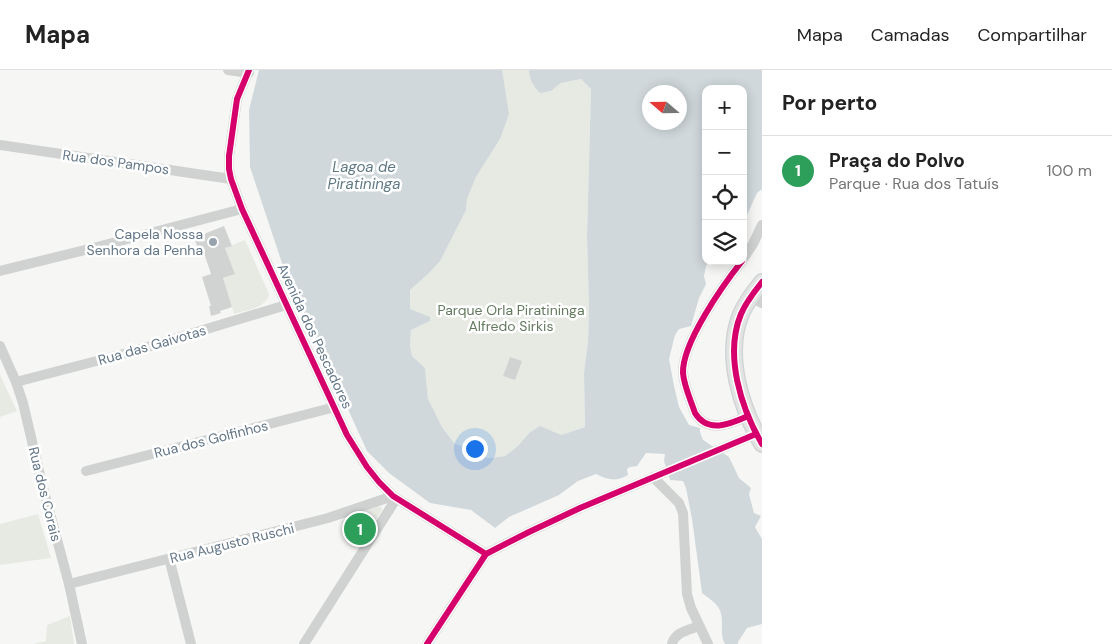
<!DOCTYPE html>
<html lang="pt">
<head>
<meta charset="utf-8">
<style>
  body { margin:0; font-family:"DM Sans",sans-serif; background:#f6f6f6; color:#222 }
  .controls { position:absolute; right:15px; top:15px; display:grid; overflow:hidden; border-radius:10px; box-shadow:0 2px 12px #0003 }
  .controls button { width:45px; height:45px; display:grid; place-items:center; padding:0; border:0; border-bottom:1px solid #e0e0e0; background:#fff; color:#222; font:25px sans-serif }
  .compass { position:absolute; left:642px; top:15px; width:45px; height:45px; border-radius:50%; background:#fff; box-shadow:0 2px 12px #0003; rotate:290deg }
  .you { position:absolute; left:474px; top:378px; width:18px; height:18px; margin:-12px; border:4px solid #fff; border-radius:50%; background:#1a73e8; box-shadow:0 0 0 8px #1a73e833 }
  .badge { display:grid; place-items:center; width:32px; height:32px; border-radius:50%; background:#0f766e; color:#fff; font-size:16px; font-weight:700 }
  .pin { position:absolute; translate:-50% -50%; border:2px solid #fff; box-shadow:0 1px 5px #0006 }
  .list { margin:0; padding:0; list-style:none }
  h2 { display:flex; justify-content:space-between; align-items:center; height:65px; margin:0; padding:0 20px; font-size:21px }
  h2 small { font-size:16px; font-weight:400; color:#767676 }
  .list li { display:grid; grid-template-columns:32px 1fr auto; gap:15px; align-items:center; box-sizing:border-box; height:70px; padding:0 20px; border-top:1px solid #e0e0e0 }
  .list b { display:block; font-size:19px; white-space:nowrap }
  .list p { margin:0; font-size:16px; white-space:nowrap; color:#767676 }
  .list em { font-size:16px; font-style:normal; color:#767676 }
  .icon { flex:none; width:28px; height:28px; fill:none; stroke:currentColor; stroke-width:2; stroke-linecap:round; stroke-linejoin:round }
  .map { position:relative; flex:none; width:762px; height:574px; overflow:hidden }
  header { display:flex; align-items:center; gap:30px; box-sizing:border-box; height:70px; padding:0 25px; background:#fff; border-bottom:1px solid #e0e0e0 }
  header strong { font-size:24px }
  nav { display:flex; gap:28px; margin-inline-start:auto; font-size:18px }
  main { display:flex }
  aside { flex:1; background:#fff }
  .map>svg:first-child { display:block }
  .green { fill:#e6eae3 }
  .water { fill:#d0d8dc; fill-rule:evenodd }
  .building { fill:#d1d3d3 }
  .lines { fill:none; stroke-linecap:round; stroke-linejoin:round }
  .secondary-casing { stroke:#d1d4d5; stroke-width:18 }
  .street { stroke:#d0d2d2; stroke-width:10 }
  .secondary { stroke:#e2e3e3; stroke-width:15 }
  .cycleway-casing { stroke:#fff; stroke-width:9 }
  .cycleway { stroke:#d6006c; stroke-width:6 }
  .poi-dot { fill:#96a3ae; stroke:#fff; stroke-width:2 }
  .labels { text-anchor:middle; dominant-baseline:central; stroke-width:5; stroke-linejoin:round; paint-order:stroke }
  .street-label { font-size:14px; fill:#637688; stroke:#fff }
  .poi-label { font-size:14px; fill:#637688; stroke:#fff; text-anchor:end }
  .park-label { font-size:14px; fill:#637a5f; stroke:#fff }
  .water-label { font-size:15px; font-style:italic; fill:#5f7984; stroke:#fff }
</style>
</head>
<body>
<header>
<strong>Mapa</strong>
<nav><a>Mapa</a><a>Camadas</a><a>Compartilhar</a></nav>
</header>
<main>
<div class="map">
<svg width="762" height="574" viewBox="0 0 762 574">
  <rect width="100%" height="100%" fill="#f6f7f5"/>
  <!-- green -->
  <g class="green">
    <path d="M502,0H529V5L551,21L561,13L581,9L591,19L587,166L589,239L588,271L584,303L585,357L561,365L529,363L518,376L505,386L491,388L476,387L467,378L454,373L442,357L428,330L425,298L412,286L410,276L411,260L430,251L429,247L410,239V220L428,204L466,140L467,129L476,107L500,69Z"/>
    <path d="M245,170L269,224C267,238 246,240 234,244L223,208L235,204L225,178Z"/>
    <path d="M0,305L17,341L0,347Z"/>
    <path d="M377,436L381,437L382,440L357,478C354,464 353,460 341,452Z"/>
    <path d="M38,444L51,488L0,495V454Z"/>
    <path d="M70,546L74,574H33L46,571L47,555Z"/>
  </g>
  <!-- water -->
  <path class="water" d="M259,0H502L509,44L500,69L476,107L467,129L466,140L440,191L428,204L410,220V239L430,247V251L411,260L410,276L412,286L425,298L428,329L442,357L454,373L467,378L476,387L491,388L505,386L518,376L529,363L540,356L561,365L585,357L584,303L588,271L589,239L587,166L591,19L581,9L561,13L551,21L540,23C534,17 529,9 529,0H762V119L757,123L743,154V19H706V191H709L706,196L704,206L706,214L699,228L691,256L679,259L675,265L669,289L674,316L679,337L689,355L700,358V362L703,370L729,387L739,408L751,418L749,424L754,443L761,446L755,457L762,469V554L747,558L738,572V574H725C718,563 726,548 718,537C715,532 707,527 702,523L692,449L686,418L683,411L670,410L664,391L665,384L646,383L637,396L630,397L627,399L628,405C616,412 608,410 596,404L578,411L559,425L509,447L495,458L471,440L430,433L389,403L367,381L283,196L250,97L249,40ZM650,22H680V52H650Z"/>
  <!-- building -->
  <g class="building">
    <path d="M224,156L232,176L225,178L235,204L223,208L232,237L220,241L221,243L211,246L209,236H211L202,207L211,204L205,186L202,188L194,168Z"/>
    <path d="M510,287L522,291L515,310L503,306Z"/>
  </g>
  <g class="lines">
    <!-- secondary casing -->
    <g class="secondary-casing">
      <path id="secondary" d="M762,212C754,222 746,232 741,244C724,285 741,338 762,374"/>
    </g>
    <!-- street -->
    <g class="street">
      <path d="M228,0L249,3"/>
      <path d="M249,0L237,29L229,86V99L231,109L242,139L347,365L367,397L379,412L393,426L486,484"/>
      <path d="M0,75L231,109"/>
      <path d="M743,189L753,174L762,155"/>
      <path d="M742,191C723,215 682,273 683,303C684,316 691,331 695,343C708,364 730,354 748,346"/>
      <path d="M0,201L97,177L242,139"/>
      <path d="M751,227L762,233"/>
      <path d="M0,276L16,312L23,333L42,414L69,514L82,574"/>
      <path d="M16,312L131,282L286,235"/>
      <path d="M86,401L335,337"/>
      <path d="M653,407L679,433L683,443L687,524L691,538L708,574"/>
      <path d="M169,488L191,574"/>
      <path d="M69,514L328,448L393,426"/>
      <path d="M304,574L396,429"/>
      <path d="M427,574L486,484L529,462L580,438L756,364"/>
      <path d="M672,574C675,562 689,560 699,556"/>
    </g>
    <!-- secondary -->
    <use href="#secondary" class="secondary"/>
    <!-- cycleway casing -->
    <g class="cycleway-casing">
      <g id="cycleway">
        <path d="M249,0L237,29L229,86V99L231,109L242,139L347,365L367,397L379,412L393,426L486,484"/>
        <path d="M742,191C723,215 682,273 683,303C684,316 691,331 695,343C708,364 730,354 748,346"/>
        <path d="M762,212C754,222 746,232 741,244C724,285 741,338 762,374"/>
        <path d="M427,574L486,484L529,462L580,438L756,364"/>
      </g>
    </g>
    <!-- cycleway -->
    <use href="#cycleway" class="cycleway"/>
  </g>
  <!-- markers -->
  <circle class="poi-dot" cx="213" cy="172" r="5"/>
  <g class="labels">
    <!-- street labels -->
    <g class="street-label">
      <text transform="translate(116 92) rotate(8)">Rua dos Pampos</text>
      <text transform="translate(315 266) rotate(65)">Avenida dos Pescadores</text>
      <text transform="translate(152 275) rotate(-16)">Rua das Gaivotas</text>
      <text transform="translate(211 369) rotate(-14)">Rua dos Golfinhos</text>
      <text transform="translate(45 424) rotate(76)">Rua dos Corais</text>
      <text transform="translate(232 473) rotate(-14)">Rua Augusto Ruschi</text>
    </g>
    <!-- poi labels -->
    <g class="poi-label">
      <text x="203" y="164">Capela Nossa<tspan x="203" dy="16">Senhora da Penha</tspan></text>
    </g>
    <!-- park labels -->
    <g class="park-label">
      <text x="511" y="240">Parque Orla Piratininga<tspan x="511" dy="16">Alfredo Sirkis</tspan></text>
    </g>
    <!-- water labels -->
    <g class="water-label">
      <text x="364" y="97">Lagoa de<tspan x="364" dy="17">Piratininga</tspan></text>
    </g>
  </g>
</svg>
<div class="controls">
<button>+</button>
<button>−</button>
<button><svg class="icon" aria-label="locate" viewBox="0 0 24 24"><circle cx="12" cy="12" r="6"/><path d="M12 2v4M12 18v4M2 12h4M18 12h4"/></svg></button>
<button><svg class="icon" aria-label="layers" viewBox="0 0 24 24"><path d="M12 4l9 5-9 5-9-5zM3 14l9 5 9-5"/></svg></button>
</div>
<svg class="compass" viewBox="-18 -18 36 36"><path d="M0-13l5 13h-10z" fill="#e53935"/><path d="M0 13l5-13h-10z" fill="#767676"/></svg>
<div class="you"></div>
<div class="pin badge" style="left:360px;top:459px;background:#2e9e5b">1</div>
</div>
<aside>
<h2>Por perto<small></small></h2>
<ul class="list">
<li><span class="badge" style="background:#2e9e5b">1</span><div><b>Praça do Polvo</b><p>Parque · Rua dos Tatuís</p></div><em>100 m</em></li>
</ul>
</aside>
</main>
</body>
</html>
